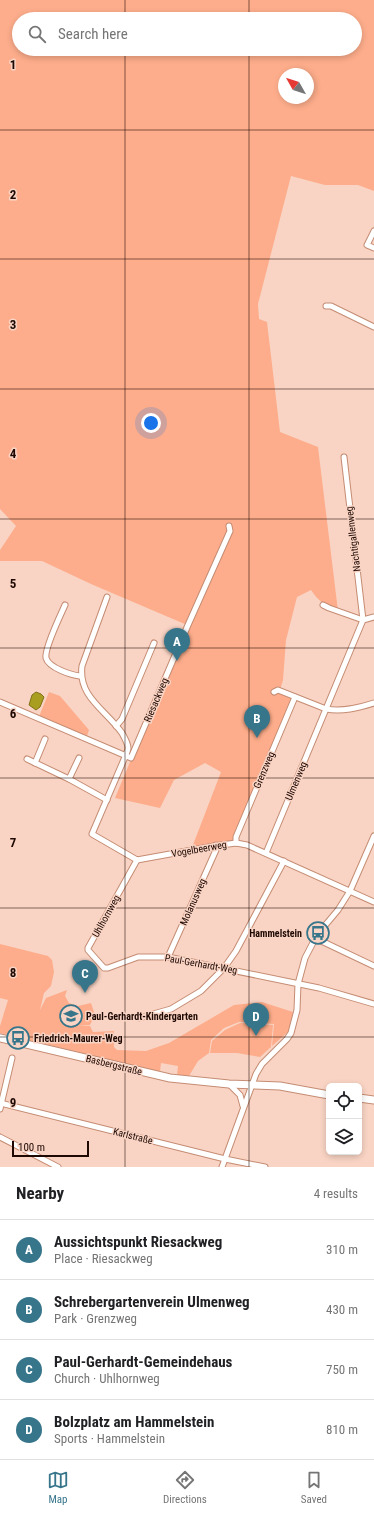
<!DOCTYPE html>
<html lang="en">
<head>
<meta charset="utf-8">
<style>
  body { margin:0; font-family:"Roboto Condensed",sans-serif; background:#f6f6f6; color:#202124 }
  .controls { position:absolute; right:12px; bottom:12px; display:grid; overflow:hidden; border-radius:6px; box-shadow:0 2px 6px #0003 }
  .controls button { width:36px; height:36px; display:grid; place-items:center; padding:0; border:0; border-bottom:1px solid #e0e0e0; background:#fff; color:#202124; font:20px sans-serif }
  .compass { position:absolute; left:278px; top:68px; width:36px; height:36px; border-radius:50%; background:#fff; box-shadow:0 2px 6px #0003; rotate:309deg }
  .scale { position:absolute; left:12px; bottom:10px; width:77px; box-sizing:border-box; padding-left:4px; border:2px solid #1d0802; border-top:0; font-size:11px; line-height:14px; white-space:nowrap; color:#1d0802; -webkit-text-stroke:3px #f9d4c4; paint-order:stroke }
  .you { position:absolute; left:151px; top:423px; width:14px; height:14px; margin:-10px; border:3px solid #fff; border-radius:50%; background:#1a73e8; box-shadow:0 0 0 6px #1a73e833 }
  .badge { display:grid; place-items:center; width:26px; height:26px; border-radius:50%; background:#37758b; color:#fff; font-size:13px; font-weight:700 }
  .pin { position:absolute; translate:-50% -33px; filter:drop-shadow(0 1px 2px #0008) }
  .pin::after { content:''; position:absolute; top:21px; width:14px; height:12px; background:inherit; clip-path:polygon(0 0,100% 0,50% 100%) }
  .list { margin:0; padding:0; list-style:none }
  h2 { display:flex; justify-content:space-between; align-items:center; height:52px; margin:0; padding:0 16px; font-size:17px }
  h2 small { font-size:13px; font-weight:400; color:#757577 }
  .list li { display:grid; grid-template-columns:26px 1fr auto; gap:12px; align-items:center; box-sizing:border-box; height:60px; padding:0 16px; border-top:1px solid #e0e0e0 }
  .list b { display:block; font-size:15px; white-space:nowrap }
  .list p { margin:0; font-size:13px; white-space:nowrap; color:#757577 }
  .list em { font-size:13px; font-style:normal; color:#757577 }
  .icon { flex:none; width:22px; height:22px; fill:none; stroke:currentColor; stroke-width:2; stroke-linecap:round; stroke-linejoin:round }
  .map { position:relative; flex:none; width:374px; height:1167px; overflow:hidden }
  .search { position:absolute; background:#fff; box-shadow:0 2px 6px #0003; left:12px; right:12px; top:12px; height:44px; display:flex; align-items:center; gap:10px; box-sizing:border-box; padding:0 14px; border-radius:22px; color:#757577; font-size:15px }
  .sheet { height:292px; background:#fff }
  nav { display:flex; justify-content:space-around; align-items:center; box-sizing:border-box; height:56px; border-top:1px solid #e0e0e0; background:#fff; font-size:11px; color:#757577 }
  nav a { display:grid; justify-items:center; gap:2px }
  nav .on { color:#37758b }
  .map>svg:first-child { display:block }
  .green { fill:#fdad8b; fill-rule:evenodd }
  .water { fill:#aa9e21; stroke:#807118 }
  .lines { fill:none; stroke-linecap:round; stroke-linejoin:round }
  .minor-casing { stroke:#c58c73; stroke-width:7 }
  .major-casing { stroke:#c58c73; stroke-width:9 }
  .minor { stroke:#fff; stroke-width:5 }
  .major { stroke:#fff; stroke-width:7 }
  .grid { fill:none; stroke:#1d0802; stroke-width:1; stroke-opacity:0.55 }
  .labels { text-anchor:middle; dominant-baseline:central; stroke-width:3; stroke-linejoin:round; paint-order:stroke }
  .street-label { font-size:10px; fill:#1d0802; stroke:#f9d4c4 }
  .poi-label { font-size:10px; font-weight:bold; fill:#1d0802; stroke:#f9d4c4; text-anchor:start }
  .grid-label { font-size:13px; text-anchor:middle; font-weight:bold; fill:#1d0802; stroke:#f9d4c4; stroke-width:3; stroke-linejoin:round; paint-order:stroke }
</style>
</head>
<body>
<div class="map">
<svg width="374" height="1167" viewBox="0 0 374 1167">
  <rect width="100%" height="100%" fill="#f9d4c4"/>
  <!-- green -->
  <g class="green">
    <path d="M0,0H374V191L358,185H325L291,176L258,304L259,319L267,322L280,432L318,447L338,611C326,606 319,602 311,590L297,597L286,640L283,680L280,690L295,697L236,843L191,850L221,772L205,763L174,780L160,808L115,798L187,625L91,584L42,561H0V550L16,526L0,509ZM19,19H355V49H19ZM284,74H308V98H284Z"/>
    <path d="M49,692L60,696L89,730L86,739L38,719Z"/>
    <path d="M0,944L48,956L52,960L54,972L51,986L44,993L40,1010L46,998L67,990L65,996L69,1003L78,1006L91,1003L95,1015L90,1025L78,1026H90L93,1032L114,1031V1047L117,1050L146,1051L169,1043L234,1005L262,1002L293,1012L289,1031L272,1046L274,1024L239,1022L224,1028L211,1040L209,1053L198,1061L189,1076L177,1075L178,1066L161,1063L160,1072L0,1033V1026L8,1000L0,998Z"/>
    <path d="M240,1023L273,1025L271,1047L260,1057L237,1053H210L212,1041L225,1030Z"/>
  </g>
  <!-- water -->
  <path class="water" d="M36,692L41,694L44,697L40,707L36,710L29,705L32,695Z"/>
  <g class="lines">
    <!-- minor casing -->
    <g class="minor-casing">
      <g id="minor">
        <path d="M374,231L367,245L374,248"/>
        <path d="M326,306H331L374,327"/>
        <path d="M107,597L82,666C78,697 106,710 122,733C124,737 128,743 128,748C128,750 126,754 125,757L92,834L137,860L214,846L236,843L247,845L374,902"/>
        <path d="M65,605C61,614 44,649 46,658C49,668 71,675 80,676"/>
        <path d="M323,605L329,608L363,620L374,617"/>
        <path d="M274,692L278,690L326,709C342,712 358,708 374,703"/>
        <path d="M0,702L131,758L188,625L230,531L229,526"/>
        <path d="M116,726L122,719L154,643"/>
        <path d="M27,759L69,779L107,800"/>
        <path d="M35,763L45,739"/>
        <path d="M69,779L79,758"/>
        <path d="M236,843V837L295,697"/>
        <path d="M266,853L363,620L344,457"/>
        <path d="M137,860L88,948V950L104,968H108L138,957H168L319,988L374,1004"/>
        <path d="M315,938L374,966"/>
        <path d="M168,957L216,850V845"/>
        <path d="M139,1018L171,1009L201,991L224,968L236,951L284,861"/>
        <path d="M229,1084L240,1095L243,1106"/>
        <path d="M0,1103L225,1159L265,1167"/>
        <path d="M0,1109L12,1058"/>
        <path d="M0,1137L58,1167"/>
        <path d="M222,1167L256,1074L262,1064L287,1039L291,1033L297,1010L298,984L305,958L317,935L338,910L350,891L374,836"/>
      </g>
    </g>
    <!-- major casing -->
    <g class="major-casing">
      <g id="major">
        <path d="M0,1038L170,1078L229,1084L280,1086L329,1095"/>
        <path d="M359,1098L374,1100"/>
      </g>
    </g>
    <!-- minor -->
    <use href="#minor" class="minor"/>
    <!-- major -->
    <use href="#major" class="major"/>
  </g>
  <!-- grid -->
  <path class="grid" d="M125,0V19M249,0V19M125,49V1167M249,49V1167M0,130H374M0,259H374M0,389H374M0,519H374M0,648H374M0,778H374M0,908H374M0,1037H374"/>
  <!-- icons -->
  <defs>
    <g id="bus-ring" transform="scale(1.15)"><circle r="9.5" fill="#f9d4c4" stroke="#37758b" stroke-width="1.5"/><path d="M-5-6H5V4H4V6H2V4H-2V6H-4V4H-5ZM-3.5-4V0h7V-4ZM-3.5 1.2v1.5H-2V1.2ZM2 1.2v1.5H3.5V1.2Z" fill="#37758b"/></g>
    <g id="school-ring" transform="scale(1.15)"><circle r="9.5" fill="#f9d4c4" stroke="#37758b" stroke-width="1.5"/><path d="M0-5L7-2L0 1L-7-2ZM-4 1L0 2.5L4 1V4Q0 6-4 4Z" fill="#37758b"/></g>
  </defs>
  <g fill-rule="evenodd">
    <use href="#bus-ring" x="318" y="933"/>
    <use href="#school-ring" x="71" y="1016"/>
    <use href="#bus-ring" x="18" y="1038"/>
  </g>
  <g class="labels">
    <!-- street labels -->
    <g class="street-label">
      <text transform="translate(353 539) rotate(-97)">Nachtigallenweg</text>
      <text transform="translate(156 700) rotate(-67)">Riesackweg</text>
      <text transform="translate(264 770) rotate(-67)">Grenzweg</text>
      <text transform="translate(296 781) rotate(-67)">Ulmenweg</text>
      <text transform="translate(199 849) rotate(-10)">Vogelbeerweg</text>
      <text transform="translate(193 902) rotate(-66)">Molanusweg</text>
      <text transform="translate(106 916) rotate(-61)">Uhlhornweg</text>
      <text transform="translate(201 964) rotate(10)">Paul-Gerhardt-Weg</text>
      <text transform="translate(114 1065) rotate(14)">Basbergstraße</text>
      <text transform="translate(133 1136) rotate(14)">Karlstraße</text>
    </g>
    <!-- poi labels -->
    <g class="poi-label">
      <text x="302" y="933" text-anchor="end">Hammelstein</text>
      <text x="86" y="1016">Paul-Gerhardt-Kindergarten</text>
      <text x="34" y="1038">Friedrich-Maurer-Weg</text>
    </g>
  </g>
  <g class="grid-label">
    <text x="13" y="69">1</text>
    <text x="13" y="199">2</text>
    <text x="13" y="329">3</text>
    <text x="13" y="458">4</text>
    <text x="13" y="588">5</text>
    <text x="13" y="718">6</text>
    <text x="13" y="847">7</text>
    <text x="13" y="977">8</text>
    <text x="13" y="1107">9</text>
  </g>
</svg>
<div class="controls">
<button><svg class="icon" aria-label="locate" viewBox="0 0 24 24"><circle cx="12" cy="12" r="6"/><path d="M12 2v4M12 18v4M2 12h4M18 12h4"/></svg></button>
<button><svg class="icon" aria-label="layers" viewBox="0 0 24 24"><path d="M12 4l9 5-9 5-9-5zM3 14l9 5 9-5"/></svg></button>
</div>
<svg class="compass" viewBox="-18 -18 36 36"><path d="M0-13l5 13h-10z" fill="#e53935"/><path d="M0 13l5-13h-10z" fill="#757577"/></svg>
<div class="scale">100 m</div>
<div class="you"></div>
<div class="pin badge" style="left:177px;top:661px">A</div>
<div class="pin badge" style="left:257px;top:738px">B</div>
<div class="pin badge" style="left:85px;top:993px">C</div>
<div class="pin badge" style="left:256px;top:1036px">D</div>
<div class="search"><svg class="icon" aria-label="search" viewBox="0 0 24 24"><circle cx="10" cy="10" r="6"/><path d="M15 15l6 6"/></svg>Search here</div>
</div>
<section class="sheet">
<h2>Nearby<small>4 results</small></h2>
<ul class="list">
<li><span class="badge">A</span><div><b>Aussichtspunkt Riesackweg</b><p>Place · Riesackweg</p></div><em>310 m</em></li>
<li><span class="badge">B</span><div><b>Schrebergartenverein Ulmenweg</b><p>Park · Grenzweg</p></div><em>430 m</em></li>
<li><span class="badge">C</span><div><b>Paul-Gerhardt-Gemeindehaus</b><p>Church · Uhlhornweg</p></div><em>750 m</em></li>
<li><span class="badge">D</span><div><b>Bolzplatz am Hammelstein</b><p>Sports · Hammelstein</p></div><em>810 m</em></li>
</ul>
</section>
<nav>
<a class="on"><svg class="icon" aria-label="map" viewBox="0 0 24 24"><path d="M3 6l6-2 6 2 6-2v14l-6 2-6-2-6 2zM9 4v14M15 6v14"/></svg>Map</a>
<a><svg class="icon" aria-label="directions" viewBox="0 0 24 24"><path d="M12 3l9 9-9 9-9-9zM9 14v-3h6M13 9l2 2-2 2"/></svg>Directions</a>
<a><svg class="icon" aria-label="saved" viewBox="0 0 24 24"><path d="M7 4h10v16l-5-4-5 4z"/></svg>Saved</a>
</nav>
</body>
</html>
